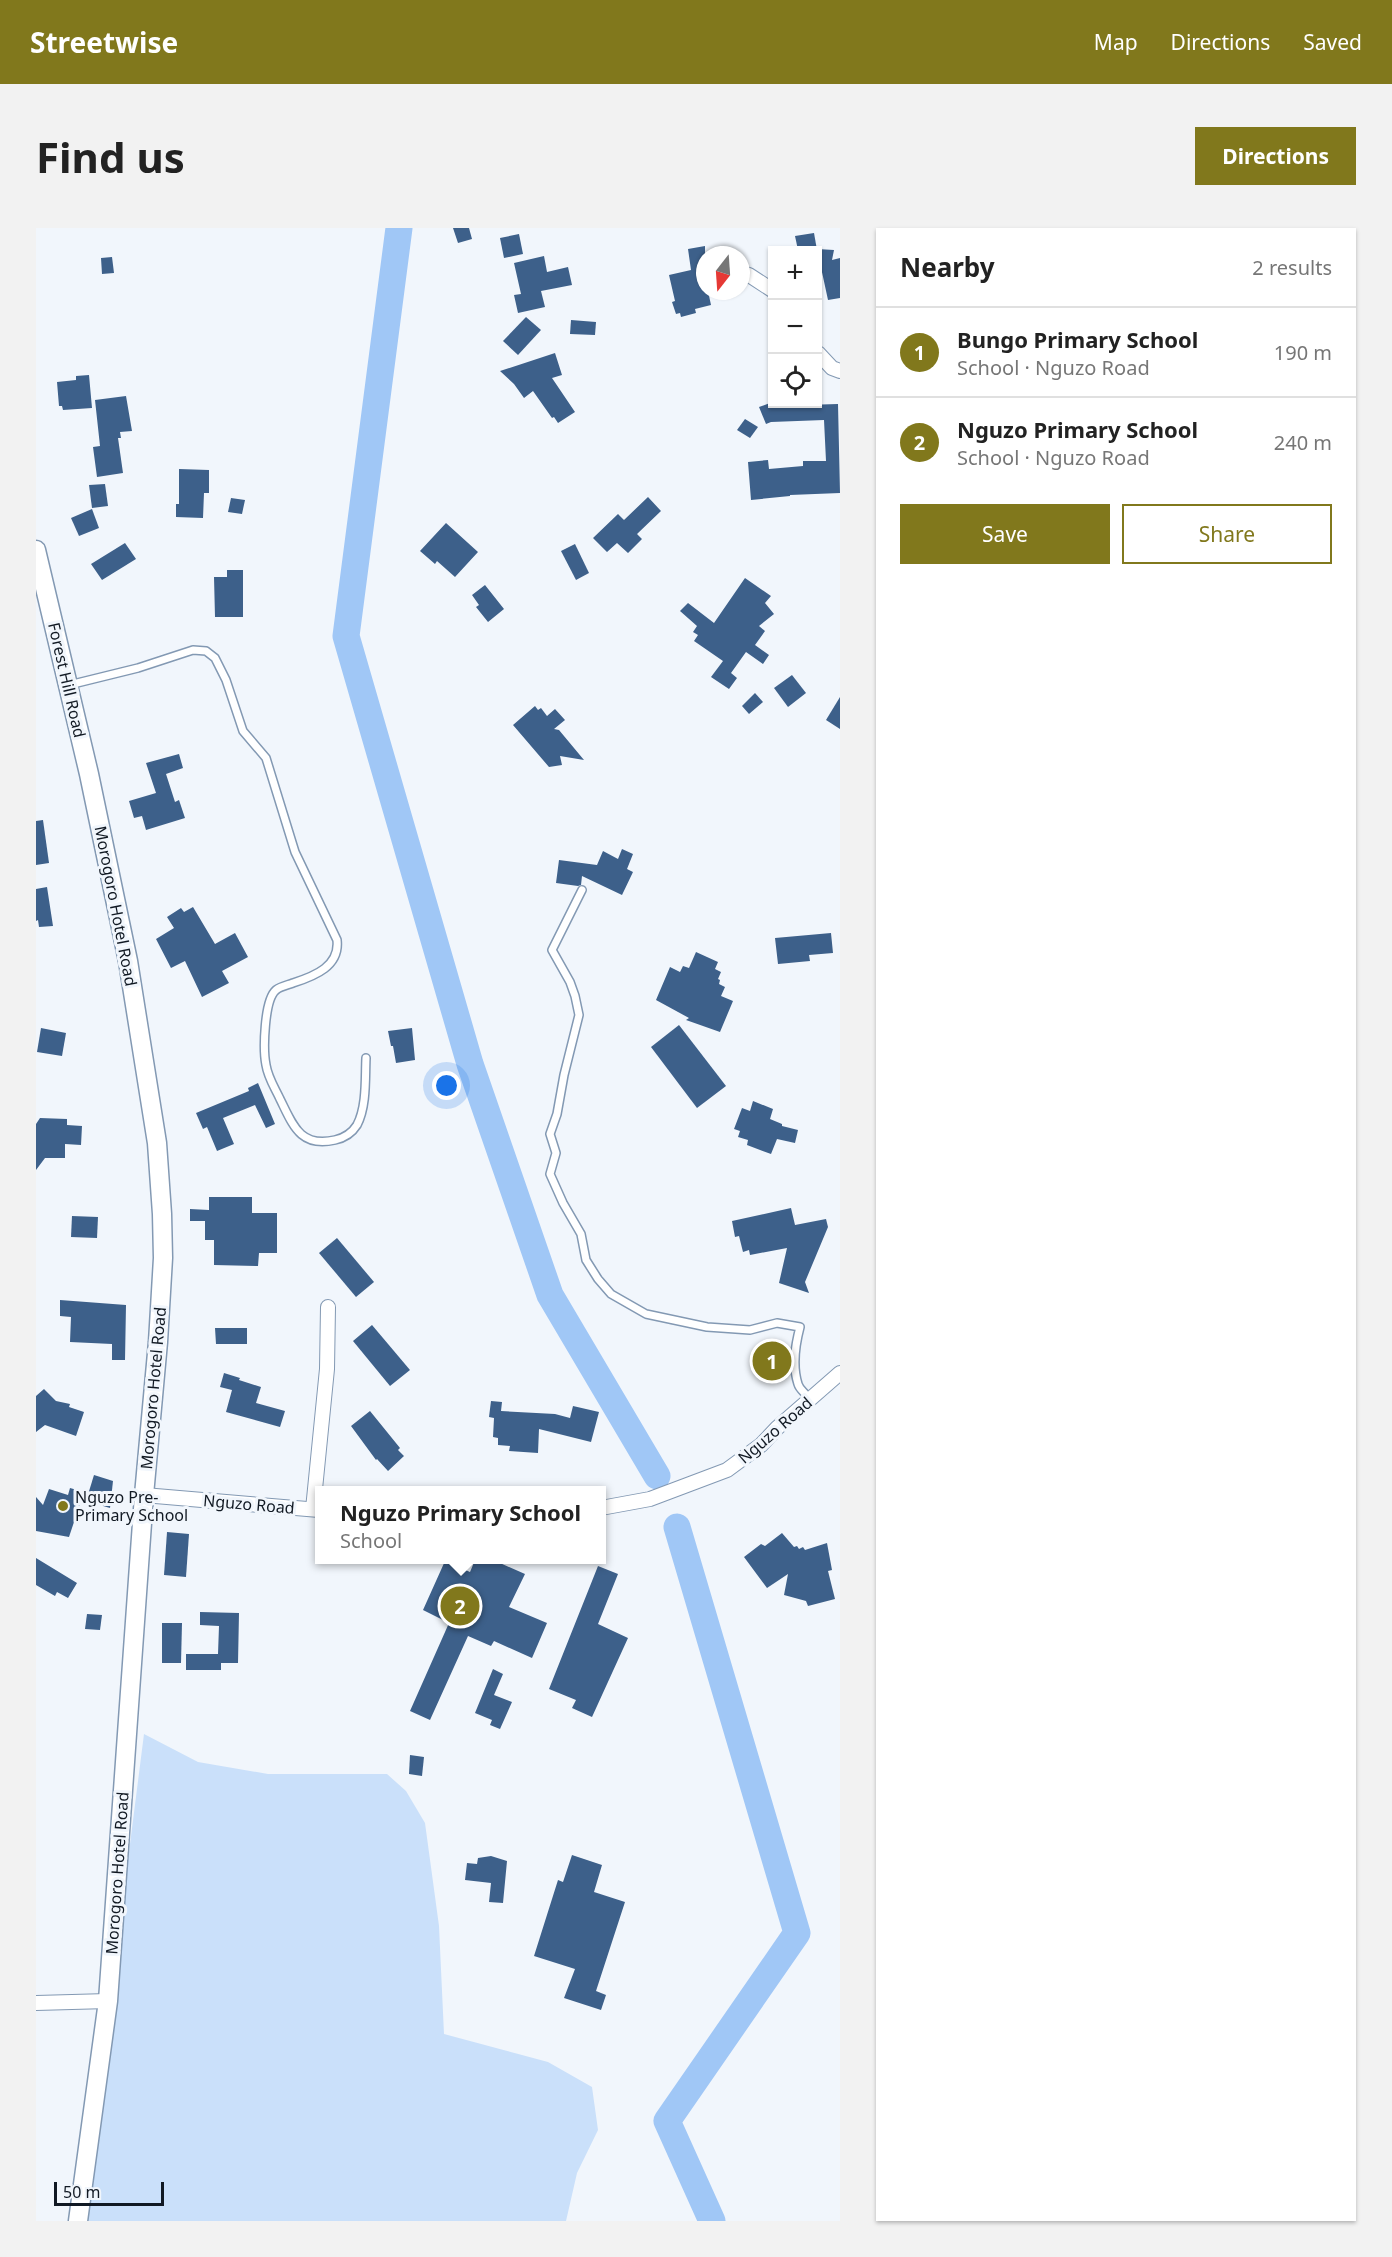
<!DOCTYPE html>
<html lang="en">
<head>
<meta charset="utf-8">
<style>
  body { margin:0; font-family:"Noto Sans",sans-serif; background:#f2f2f2; color:#222 }
  .controls { position:absolute; right:18px; top:18px; display:grid; overflow:hidden; border-radius:0px; box-shadow:0 2px 4px #0004 }
  .controls button { width:54px; height:54px; display:grid; place-items:center; padding:0; border:0; border-bottom:2px solid #e0e0e0; background:#fff; color:#222; font:30px sans-serif }
  .compass { position:absolute; left:660px; top:18px; width:54px; height:54px; border-radius:50%; background:#fff; box-shadow:0 2px 4px #0004; rotate:197deg }
  .scale { position:absolute; left:18px; bottom:15px; width:110px; box-sizing:border-box; padding-left:6px; border:3px solid #111923; border-top:0; font-size:16px; line-height:21px; white-space:nowrap; color:#111923; -webkit-text-stroke:4px #f1f6fc; paint-order:stroke }
  .you { position:absolute; left:411px; top:858px; width:21px; height:21px; margin:-15px; border:4px solid #fff; border-radius:50%; background:#1a73e8; box-shadow:0 0 0 9px #1a73e833 }
  .badge { display:grid; place-items:center; width:39px; height:39px; border-radius:50%; background:#81781c; color:#fff; font-size:20px; font-weight:700 }
  .pin { position:absolute; translate:-50% -50%; border:3px solid #fff; box-shadow:0 2px 6px #0006 }
  .popup { position:absolute; left:279px; top:1258px; width:291px; height:78px; box-sizing:border-box; display:grid; place-content:center; border-radius:0px; background:#fff; filter:drop-shadow(0 2px 4px #0005); font-size:20px; white-space:nowrap; color:#767676 }
  .popup b { font-size:22px; color:#222 }
  .popup::after { content:''; position:absolute; left:50%; top:100%; margin-left:-12px; border:12px solid transparent; border-top-color:#fff }
  .list { margin:0; padding:0; list-style:none }
  h2 { display:flex; justify-content:space-between; align-items:center; height:78px; margin:0; padding:0 24px; font-size:26px }
  h2 small { font-size:20px; font-weight:400; color:#767676 }
  .list li { display:grid; grid-template-columns:39px 1fr auto; gap:18px; align-items:center; box-sizing:border-box; height:90px; padding:0 24px; border-top:2px solid #e0e0e0 }
  .list b { display:block; font-size:22px; white-space:nowrap }
  .list p { margin:0; font-size:20px; white-space:nowrap; color:#767676 }
  .list em { font-size:20px; font-style:normal; color:#767676 }
  .actions { display:flex; gap:12px; padding:18px 24px }
  .actions a { flex:1; padding:14px 0; border:2px solid #81781c; border-radius:0px; text-align:center; font-size:21px; color:#81781c }
  .actions .main { background:#81781c; color:#fff }
  .icon { flex:none; width:33px; height:33px; fill:none; stroke:currentColor; stroke-width:2; stroke-linecap:round; stroke-linejoin:round }
  .map { position:relative; flex:none; width:804px; height:1993px; overflow:hidden; border-radius:0px }
  header { display:flex; align-items:center; gap:36px; box-sizing:border-box; height:84px; padding:0 30px; background:#81781c; color:#fff }
  header strong { font-size:28px }
  nav { display:flex; gap:33px; margin-inline-start:auto; font-size:21px }
  .intro { display:flex; align-items:center; justify-content:space-between; box-sizing:border-box; height:144px; padding:0 36px }
  h1 { margin:0; font-size:42px }
  .button { padding:15px 27px; border-radius:0px; background:#81781c; color:#fff; font-size:21px; font-weight:700 }
  main { display:flex; gap:36px; padding:0 36px }
  aside { flex:1; background:#fff; border-radius:0px; box-shadow:0 2px 4px #0004 }
  .map>svg:first-child { display:block }
  .green { fill:#cae0fa }
  .lines { fill:none; stroke-linecap:round; stroke-linejoin:round }
  .river { stroke:#a0c7f6; stroke-width:27 }
  .building { fill:#3d608a }
  .service-casing { stroke:#8399b3; stroke-width:10 }
  .minor-casing { stroke:#8399b3; stroke-width:16 }
  .tertiary-casing { stroke:#8399b3; stroke-width:21 }
  .service { stroke:#fff; stroke-width:7 }
  .minor { stroke:#fff; stroke-width:14 }
  .tertiary { stroke:#fff; stroke-width:18 }
  .poi-dot { fill:#81781c; stroke:#f1f6fc; stroke-width:2 }
  .labels { text-anchor:middle; dominant-baseline:central; stroke-width:6; stroke-linejoin:round; paint-order:stroke }
  .street-label { font-size:16px; fill:#111923; stroke:#f1f6fc }
  .poi-label { font-size:16px; fill:#111923; stroke:#f1f6fc; text-anchor:start }
</style>
</head>
<body>
<header>
<strong>Streetwise</strong>
<nav><a>Map</a><a>Directions</a><a>Saved</a></nav>
</header>
<div class="intro"><h1>Find us</h1><a class="button">Directions</a></div>
<main>
<div class="map">
<svg width="804" height="1993" viewBox="0 0 804 1993">
  <rect width="100%" height="100%" fill="#f1f6fc"/>
  <!-- green -->
  <path class="green" d="M108,1506L162,1534L232,1546H351L370,1563L389,1595L403,1698L408,1806L512,1834L556,1859L562,1902L541,1945L530,1993H46Z"/>
  <g class="lines">
    <!-- river -->
    <g class="river">
      <path d="M363,0L310,408L434,836L514,1067L621,1248"/>
      <path d="M641,1299L761,1705L631,1893L676,1993"/>
    </g>
  </g>
  <!-- building -->
  <g class="building">
    <path d="M417,0H433L436,11L422,15Z"/>
    <path d="M778,5L781,22H762L759,8Z"/>
    <path d="M483,6L487,26L468,30L464,10Z"/>
    <path d="M669,18V34L665,35L669,63H672L675,77L659,81L660,85L645,89L644,85L640,86L636,74L639,73L633,47L655,42L652,21Z"/>
    <path d="M781,21L798,22L796,32L804,30V70L792,72Z"/>
    <path d="M508,28L511,44L532,39L536,57L505,63L509,79L482,85L478,67L485,66L478,35Z"/>
    <path d="M76,29L78,45L66,46L65,30Z"/>
    <path d="M490,89L505,102L482,127L467,113Z"/>
    <path d="M535,92L560,94L559,107L534,106Z"/>
    <path d="M519,125L526,147L516,150L539,184L522,195L518,189L516,190L497,163L488,170L478,156L464,143Z"/>
    <path d="M53,147L56,180L27,182L26,178H23L21,154L40,152V148Z"/>
    <path d="M90,168L96,203L84,204L85,210H82L87,245L61,249L57,219L64,218L59,172Z"/>
    <path d="M734,175L735,178L802,176L804,265L754,267V268L715,272L712,234L732,232L733,241L767,238V233H790L788,192L735,194L730,196L723,179Z"/>
    <path d="M709,191L722,199L714,210L701,202Z"/>
    <path d="M143,241L173,242V265H168L167,290L140,289V276H143Z"/>
    <path d="M69,256L72,278L56,280L53,257Z"/>
    <path d="M612,269L625,283L601,306L606,311L592,325L581,315L571,324L557,310L582,286L588,292Z"/>
    <path d="M195,270L209,272L206,286L192,284Z"/>
    <path d="M56,281L63,300L43,308L35,290Z"/>
    <path d="M410,295L442,324L419,349L401,333L399,336L384,323Z"/>
    <path d="M89,315L100,331L66,352L55,336Z"/>
    <path d="M539,316L553,345L540,352L525,323Z"/>
    <path d="M191,342H207V389H179L178,349H191Z"/>
    <path d="M709,350L735,368L729,375L738,386L723,398L729,403L719,417L733,427L727,436L710,424L695,445L701,450L693,461L675,449L687,433L658,413L662,407L657,404L661,398L644,383L652,375L678,395Z"/>
    <path d="M449,357L468,381L452,394L440,379L443,377L436,367Z"/>
    <path d="M756,447L770,465L752,479L738,460Z"/>
    <path d="M719,465L727,474L713,486L706,478Z"/>
    <path d="M804,469V501L790,492Z"/>
    <path d="M499,478L502,482L505,480L511,488L519,481L529,492L518,501L523,502L548,532L524,528L526,537L513,539L477,497Z"/>
    <path d="M143,526L147,540L130,546L139,574L143,572L149,590L110,602L106,588L98,590L93,573L120,565L110,535Z"/>
    <path d="M7,592L13,635L0,637V593Z"/>
    <path d="M586,621L597,626L591,641L597,644L586,667L546,648L545,657L542,658L520,655L523,632L561,637L567,623L582,631Z"/>
    <path d="M11,659L17,698L3,699L2,692L0,693V661Z"/>
    <path d="M157,679L179,716L199,705L212,729L186,743L193,755L166,769L149,733L135,740L120,711L138,700L131,689L145,680L148,684Z"/>
    <path d="M795,705L797,725L773,727L774,733L742,736L739,710Z"/>
    <path d="M660,724L682,734L679,741L685,744L682,751L684,752L683,756L689,759L685,768L697,773L684,804L650,792L653,790L620,772L634,739L644,744L647,738L653,740Z"/>
    <path d="M643,797L690,858L661,880L615,819Z"/>
    <path d="M5,800L30,805L26,828L1,824Z"/>
    <path d="M376,800L379,832L360,835L357,818H355L352,803Z"/>
    <path d="M222,855L239,896L230,900L219,877L187,890L198,916L181,923L171,899L167,901L160,885L213,863L212,860Z"/>
    <path d="M717,873L737,881L734,891L746,896V898L762,902L759,915L741,911L735,926L711,917L712,912L702,909L704,903L698,901L706,880L714,883Z"/>
    <path d="M4,890L31,891V897L46,898L45,917L29,916V930H9L0,942V896Z"/>
    <path d="M173,969H216V985H241V1025H223L222,1038L178,1037V1012H169V993H154V981L173,982Z"/>
    <path d="M755,980L759,997L790,991L792,999L769,1054L773,1065L743,1055L751,1020L714,1027L713,1022L707,1024L703,1008L699,1009L696,993Z"/>
    <path d="M36,988L62,989L61,1010L35,1009Z"/>
    <path d="M301,1010L338,1054L320,1069L283,1025Z"/>
    <path d="M24,1072L90,1077L89,1132H76V1116L34,1114L35,1089L24,1088Z"/>
    <path d="M336,1097L374,1142L354,1158L317,1113Z"/>
    <path d="M179,1100H211V1116H180Z"/>
    <path d="M188,1145L204,1150L203,1152L225,1159L220,1175L249,1183L244,1199L190,1184L196,1162L184,1159Z"/>
    <path d="M8,1161L20,1173L34,1176L33,1179L48,1184L40,1208L9,1197L0,1204V1168Z"/>
    <path d="M455,1173L466,1174L465,1183L519,1186L534,1190L537,1178L563,1184L555,1214L503,1201L502,1225L473,1223L474,1218L462,1217V1210L457,1209L458,1190L453,1189Z"/>
    <path d="M334,1183L364,1220L362,1222L368,1228L352,1243L341,1231L340,1232L315,1198Z"/>
    <path d="M58,1247L77,1253L74,1280L50,1273Z"/>
    <path d="M34,1260L48,1264L33,1309L0,1303V1269L7,1277L13,1261L32,1267Z"/>
    <path d="M131,1304L153,1306L150,1349L128,1347Z"/>
    <path d="M746,1305L758,1319L761,1318L763,1321L767,1319L769,1322L791,1315L796,1342L792,1343L799,1371L772,1378L770,1373L748,1367L752,1346L731,1360L708,1329L725,1316L729,1318Z"/>
    <path d="M0,1330L41,1355L32,1370L21,1364L19,1368L0,1357Z"/>
    <path d="M439,1332H466L464,1335L489,1346L473,1379L511,1395L496,1430L458,1413L455,1418L432,1408L394,1492L374,1483L413,1395L387,1382L409,1333L434,1344Z"/>
    <path d="M562,1338L582,1346L562,1396L592,1410L556,1489L536,1480L540,1472L513,1461Z"/>
    <path d="M164,1384L203,1385L202,1435H185V1442H150V1426H182L183,1398L164,1397Z"/>
    <path d="M51,1386L66,1387L64,1402L49,1401Z"/>
    <path d="M126,1395H146L145,1435H126Z"/>
    <path d="M457,1441L467,1446L458,1467L476,1474L464,1501L454,1497L456,1492L439,1485Z"/>
    <path d="M374,1527L388,1529L386,1548L373,1546Z"/>
    <path d="M536,1627L566,1637L558,1664L589,1674L560,1763L570,1767L565,1782L528,1770L539,1741L498,1728L522,1652L527,1654Z"/>
    <path d="M455,1628L471,1633L467,1675L453,1674L455,1655L429,1652L431,1635L441,1636L442,1630Z"/>
  </g>
  <g class="lines">
    <!-- service casing -->
    <g class="service-casing">
      <g id="service">
        <path d="M33,457L102,440L157,422L170,423L179,430L190,452L207,503L230,530L259,624L301,712C304,738 279,748 257,755C252,757 245,758 240,762C228,772 227,822 230,837C232,850 239,860 244,871C257,897 264,920 299,912C308,910 316,905 321,897C331,878 329,850 330,830"/>
        <path d="M546,662L516,722L534,754L539,768L543,787L528,847L521,886L514,906L520,925L514,946L527,975L545,1006L550,1032L562,1051L575,1066L610,1086L671,1099L714,1102L741,1095L764,1099C759,1118 756,1137 762,1156C764,1163 771,1165 773,1172"/>
      </g>
    </g>
    <!-- minor casing -->
    <g class="minor-casing">
      <g id="minor">
        <path d="M705,45L713,47L736,62"/>
        <path d="M782,125L796,140L804,143"/>
        <path d="M108,1267L283,1282"/>
        <path d="M565,1280L614,1271L691,1242L725,1217L741,1200L804,1145"/>
        <path d="M277,1281L291,1141L292,1079"/>
        <path d="M0,1775L72,1773"/>
      </g>
    </g>
    <!-- tertiary casing -->
    <g class="tertiary-casing">
      <path id="tertiary" d="M0,322L53,546L92,733L121,915L126,986L127,1030L122,1114L108,1267L72,1773L42,1993"/>
    </g>
    <!-- service -->
    <use href="#service" class="service"/>
    <!-- minor -->
    <use href="#minor" class="minor"/>
    <!-- tertiary -->
    <use href="#tertiary" class="tertiary"/>
  </g>
  <!-- markers -->
  <circle class="poi-dot" cx="27" cy="1278" r="6"/>
  <g class="labels">
    <!-- street labels -->
    <g class="street-label">
      <text transform="translate(31 452) rotate(77)">Forest Hill Road</text>
      <text transform="translate(80 678) rotate(79)">Morogoro Hotel Road</text>
      <text transform="translate(117 1160) rotate(-85)">Morogoro Hotel Road</text>
      <text transform="translate(739 1202) rotate(-41)">Nguzo Road</text>
      <text transform="translate(213 1276) rotate(5)">Nguzo Road</text>
      <text transform="translate(81 1645) rotate(-86)">Morogoro Hotel Road</text>
    </g>
    <!-- poi labels -->
    <g class="poi-label">
      <text x="39" y="1269">Nguzo Pre-<tspan x="39" dy="18">Primary School</tspan></text>
    </g>
  </g>
</svg>
<div class="controls">
<button>+</button>
<button>−</button>
<button><svg class="icon" aria-label="locate" viewBox="0 0 24 24"><circle cx="12" cy="12" r="6"/><path d="M12 2v4M12 18v4M2 12h4M18 12h4"/></svg></button>
</div>
<svg class="compass" viewBox="-18 -18 36 36"><path d="M0-13l5 13h-10z" fill="#e53935"/><path d="M0 13l5-13h-10z" fill="#767676"/></svg>
<div class="scale">50 m</div>
<div class="you"></div>
<div class="pin badge" style="left:736px;top:1133px">1</div>
<div class="pin badge" style="left:424px;top:1378px">2</div>
<div class="popup"><b>Nguzo Primary School</b>School</div>
</div>
<aside>
<h2>Nearby<small>2 results</small></h2>
<ul class="list">
<li><span class="badge">1</span><div><b>Bungo Primary School</b><p>School · Nguzo Road</p></div><em>190 m</em></li>
<li><span class="badge">2</span><div><b>Nguzo Primary School</b><p>School · Nguzo Road</p></div><em>240 m</em></li>
</ul>
<div class="actions"><a class="main">Save</a><a>Share</a></div>
</aside>
</main>
</body>
</html>
